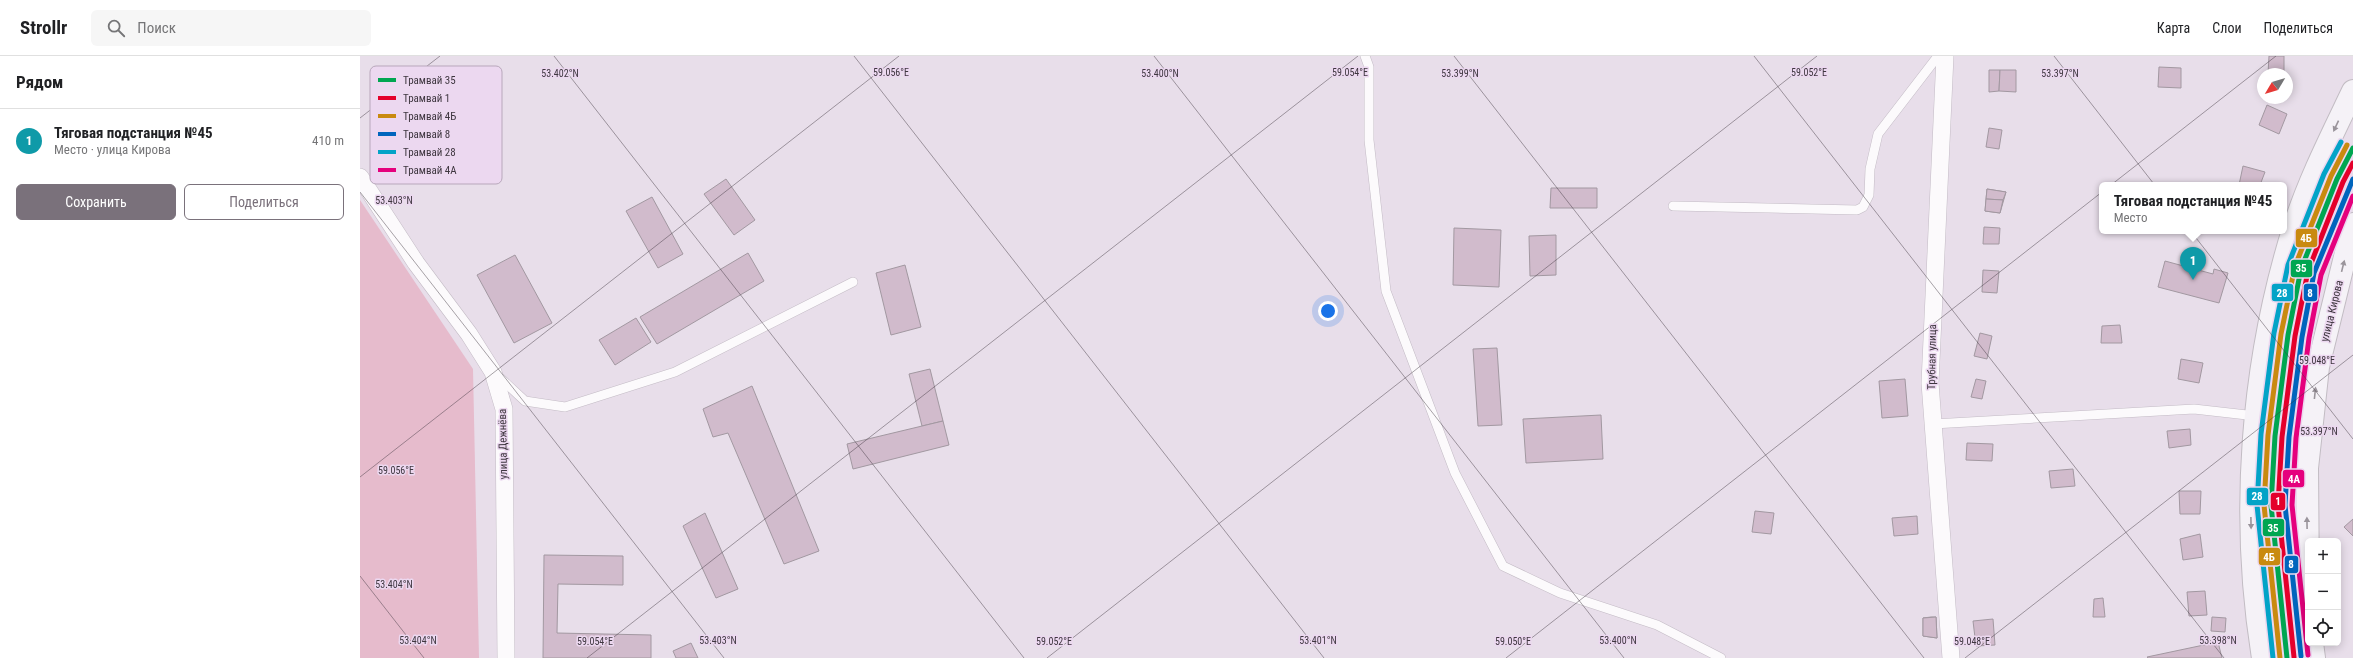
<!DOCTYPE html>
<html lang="ru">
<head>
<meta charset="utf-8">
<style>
  body { margin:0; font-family:"Roboto Condensed",sans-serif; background:#f6f6f6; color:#202124 }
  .controls { position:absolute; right:12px; bottom:12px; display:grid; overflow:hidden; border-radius:6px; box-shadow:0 2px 10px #0003 }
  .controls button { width:36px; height:36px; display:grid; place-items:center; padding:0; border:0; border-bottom:1px solid #e0e0e0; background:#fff; color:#202124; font:20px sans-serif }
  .compass { position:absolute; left:1897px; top:12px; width:36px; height:36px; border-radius:50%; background:#fff; box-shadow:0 2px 10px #0003; rotate:232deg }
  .you { position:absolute; left:968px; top:255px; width:14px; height:14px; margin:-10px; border:3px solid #fff; border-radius:50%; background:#1a73e8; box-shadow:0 0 0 6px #1a73e833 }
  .badge { display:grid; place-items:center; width:26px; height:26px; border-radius:50%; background:#7a717b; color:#fff; font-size:13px; font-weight:700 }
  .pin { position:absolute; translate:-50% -33px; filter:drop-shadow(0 1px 2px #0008) }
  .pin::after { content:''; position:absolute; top:21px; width:14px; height:12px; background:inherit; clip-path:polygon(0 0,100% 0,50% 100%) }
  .popup { position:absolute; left:1739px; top:126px; width:188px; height:52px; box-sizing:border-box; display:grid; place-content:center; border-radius:6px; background:#fff; filter:drop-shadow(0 1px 3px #0005); font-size:13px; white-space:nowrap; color:#757577 }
  .popup b { font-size:15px; color:#202124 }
  .popup::after { content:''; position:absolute; left:50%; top:100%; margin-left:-8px; border:8px solid transparent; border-top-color:#fff }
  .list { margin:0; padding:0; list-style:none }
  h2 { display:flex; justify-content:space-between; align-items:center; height:52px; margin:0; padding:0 16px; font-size:17px }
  h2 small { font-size:13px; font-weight:400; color:#757577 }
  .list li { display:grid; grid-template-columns:26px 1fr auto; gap:12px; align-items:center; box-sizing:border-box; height:64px; padding:0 16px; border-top:1px solid #e0e0e0 }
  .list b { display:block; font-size:15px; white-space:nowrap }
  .list p { margin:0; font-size:13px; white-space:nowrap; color:#757577 }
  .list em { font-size:13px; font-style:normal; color:#757577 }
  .actions { display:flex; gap:8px; padding:12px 16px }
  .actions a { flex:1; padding:9px 0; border:1px solid #7a717b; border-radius:6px; text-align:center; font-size:14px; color:#7a717b }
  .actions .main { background:#7a717b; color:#fff }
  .icon { flex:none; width:22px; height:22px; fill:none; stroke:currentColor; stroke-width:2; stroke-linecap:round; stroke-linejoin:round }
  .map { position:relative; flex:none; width:1993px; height:602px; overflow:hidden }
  header { display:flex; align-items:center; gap:24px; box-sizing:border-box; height:56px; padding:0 20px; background:#fff; border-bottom:1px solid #e0e0e0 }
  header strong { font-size:19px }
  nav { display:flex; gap:22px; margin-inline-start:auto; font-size:14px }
  .search { width:280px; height:36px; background:#f6f6f6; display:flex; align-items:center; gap:10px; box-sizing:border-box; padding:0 14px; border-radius:6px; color:#757577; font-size:15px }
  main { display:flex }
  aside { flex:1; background:#fff }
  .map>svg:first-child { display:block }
  .green { fill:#e6bbcc }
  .building { fill:#d1bbcc; stroke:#a298a1 }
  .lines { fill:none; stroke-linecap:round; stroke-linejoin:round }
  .lane-casing { stroke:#c3bbc5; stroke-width:10 }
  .street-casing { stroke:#c3bbc5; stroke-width:18 }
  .primary-casing { stroke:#c2bcc3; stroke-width:24 }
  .lane { stroke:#fcfafc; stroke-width:9 }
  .street { stroke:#fcfafc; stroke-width:17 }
  .primary { stroke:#f5f2f7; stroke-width:22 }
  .tram-1-casing { stroke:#ecd8f0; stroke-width:8 }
  .tram-2-casing { stroke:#ecd8f0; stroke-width:8 }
  .tram-3-casing { stroke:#ecd8f0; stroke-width:8 }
  .tram-4-casing { stroke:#ecd8f0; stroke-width:8 }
  .tram-5-casing { stroke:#ecd8f0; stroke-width:8 }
  .tram-6-casing { stroke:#ecd8f0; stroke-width:8 }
  .tram-1 { stroke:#00a651; stroke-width:5 }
  .tram-2 { stroke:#e4002b; stroke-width:5 }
  .tram-3 { stroke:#c98a10; stroke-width:5 }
  .tram-4 { stroke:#0065bd; stroke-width:5 }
  .tram-5 { stroke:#03a3c7; stroke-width:5 }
  .tram-6 { stroke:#e5007d; stroke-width:5 }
  .oneway { fill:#9a949b }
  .ticks { fill:none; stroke:#3e363f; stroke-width:1; stroke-opacity:0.45 }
  .labels { text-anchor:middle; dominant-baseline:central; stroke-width:3; stroke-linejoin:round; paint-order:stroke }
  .street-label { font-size:11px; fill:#3e363f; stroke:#ecd8f0 }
  .key { fill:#ecd8f0; stroke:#b8a7bb; stroke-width:1 }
  .key-label { font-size:11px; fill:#3e363f }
  .ticks-label { font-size:10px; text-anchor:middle; fill:#3e363f; stroke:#ecd8f0; stroke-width:3; stroke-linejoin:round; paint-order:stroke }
  .line-badge { stroke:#ecd8f0; stroke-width:1.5 }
  .badge-label { font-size:11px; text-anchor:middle; font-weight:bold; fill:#fff }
</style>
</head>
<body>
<header>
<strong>Strollr</strong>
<div class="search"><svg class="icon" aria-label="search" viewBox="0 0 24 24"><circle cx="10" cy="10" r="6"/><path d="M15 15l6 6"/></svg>Поиск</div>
<nav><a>Карта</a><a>Слои</a><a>Поделиться</a></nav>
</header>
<main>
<aside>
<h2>Рядом<small></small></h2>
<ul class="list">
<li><span class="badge" style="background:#0f9aa8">1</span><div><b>Тяговая подстанция №45</b><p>Место · улица Кирова</p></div><em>410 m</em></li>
</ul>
<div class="actions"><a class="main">Сохранить</a><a>Поделиться</a></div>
</aside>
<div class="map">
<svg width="1993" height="602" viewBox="0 0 1993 602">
  <rect width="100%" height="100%" fill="#e8deea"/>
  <!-- green -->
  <path class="green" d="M0,144L113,313L119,602H0Z"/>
  <!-- building -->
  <g class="building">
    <path d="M1909,0H1924V18H1908Z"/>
    <path d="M1799,11L1821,12V32L1798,31Z"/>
    <path d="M1629,14H1640L1639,35L1629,36Z"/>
    <path d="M1640,14H1656V36L1639,35Z"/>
    <path d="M1907,49L1927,58L1919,78L1899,69Z"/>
    <path d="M1629,72L1642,74L1639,93L1626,91Z"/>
    <path d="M1883,110L1905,116L1900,129H1879Z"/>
    <path d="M366,123L395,164L374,179L344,138Z"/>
    <path d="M1191,132H1237V152H1190Z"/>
    <path d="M1627,133L1646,136L1640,157L1625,155Z"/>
    <path d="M1627,133L1646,136L1643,144L1626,143Z"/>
    <path d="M292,141L323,198L298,212L266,155Z"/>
    <path d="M1626,143L1643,144L1640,157L1625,155Z"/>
    <path d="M1624,171L1640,172L1639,188H1623Z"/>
    <path d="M1094,172L1141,174L1139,231L1093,229Z"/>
    <path d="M1196,179V219L1170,220L1169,180Z"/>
    <path d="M388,197L404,225L297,288L280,261Z"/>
    <path d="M155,199L192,267L154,287L117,219Z"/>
    <path d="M1805,205L1853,218L1854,213L1868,217L1859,247L1798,231Z"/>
    <path d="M545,209L561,271L531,279L516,217Z"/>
    <path d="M1623,214L1639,215L1637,237L1622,236Z"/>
    <path d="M276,262L291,286L255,309L239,284Z"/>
    <path d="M1760,269L1762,287H1741L1742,270Z"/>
    <path d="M1620,277L1632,280L1627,303L1614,300Z"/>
    <path d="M1137,292L1142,369L1118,370L1113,293Z"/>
    <path d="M1821,303L1843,307L1839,327L1818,323Z"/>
    <path d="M570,313L583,365L562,370L549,318Z"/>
    <path d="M1545,323L1548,360L1522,362L1519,325Z"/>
    <path d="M1616,323L1626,325L1622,343L1611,341Z"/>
    <path d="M392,330L459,495L424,508L368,377L353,381L343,353Z"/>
    <path d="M1241,359L1243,403L1166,407L1163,363Z"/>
    <path d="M583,365L589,389L493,413L487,388Z"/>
    <path d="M1830,373L1831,389L1809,392L1807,375Z"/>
    <path d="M1607,387L1633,388L1632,405L1606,404Z"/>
    <path d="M1713,413L1715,430L1691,432L1689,415Z"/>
    <path d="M1819,435H1841L1840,458H1820Z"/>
    <path d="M1395,455L1414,457L1411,478L1392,476Z"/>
    <path d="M345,457L378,533L356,542L323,470Z"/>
    <path d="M1557,460L1558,478L1534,480L1532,462Z"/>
    <path d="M1993,463V480L1984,471Z"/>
    <path d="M1840,478L1843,501L1823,504L1820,483Z"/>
    <path d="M184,499L263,500V529L198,528L197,577L291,579V602H183Z"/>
    <path d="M1845,535L1847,559L1829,560L1827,536Z"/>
    <path d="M1743,542L1745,561H1733L1734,543Z"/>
    <path d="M1571,561L1570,581L1563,580V562Z"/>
    <path d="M1571,561H1576L1577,582L1570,581Z"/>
    <path d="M1576,561L1577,582L1563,580V562Z"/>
    <path d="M1852,561L1866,562L1865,576L1851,575Z"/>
    <path d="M1633,563L1635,589L1616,590L1613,565Z"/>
    <path d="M1858,586L1862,602H1788L1787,601Z"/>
    <path d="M331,587L338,602H316L313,595Z"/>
  </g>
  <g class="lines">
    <!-- lane casing -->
    <g class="lane-casing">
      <g id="lane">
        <path d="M1005,0L1009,11V84L1026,235L1095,417L1143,510L1200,537L1297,569L1361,602"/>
        <path d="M1313,150L1497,154L1503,151L1509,139L1510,113L1518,78L1578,0"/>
        <path d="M137,319L165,345L205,351L315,316L493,226"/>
        <path d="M1573,368L1834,353L1896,360"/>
      </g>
    </g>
    <!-- street casing -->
    <g class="street-casing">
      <g id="street">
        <path d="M1585,0L1570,327L1591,602"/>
        <path d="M0,121L56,207L109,278L133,316L144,353L146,602"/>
      </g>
    </g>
    <!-- primary casing -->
    <g class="primary-casing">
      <g id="primary">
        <path d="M1948,534L1947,412L1958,311L1993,168"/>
        <path d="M1952,587L1954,602"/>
        <path d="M1903,602C1880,460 1891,309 1934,171C1949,124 1972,79 1993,35"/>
      </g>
    </g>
    <!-- lane -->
    <use href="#lane" class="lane"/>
    <!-- street -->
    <use href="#street" class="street"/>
    <!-- primary -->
    <use href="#primary" class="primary"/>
    <!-- tram-1 casing -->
    <g class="tram-1-casing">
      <path id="tram-1" d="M1927,602L1911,449L1915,380L1928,279L1941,213L1977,123L1993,92"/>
    </g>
    <!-- tram-2 casing -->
    <g class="tram-2-casing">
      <path id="tram-2" d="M1934,601L1918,449L1922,381L1935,280L1948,215L1983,126L1993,107"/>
    </g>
    <!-- tram-3 casing -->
    <g class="tram-3-casing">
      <path id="tram-3" d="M1920,602L1904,449L1908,379L1921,278L1935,210L1971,120L1987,89"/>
    </g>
    <!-- tram-4 casing -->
    <g class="tram-4-casing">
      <path id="tram-4" d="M1941,600L1925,449L1929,381L1942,281L1954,217L1993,123"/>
    </g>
    <!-- tram-5 casing -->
    <g class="tram-5-casing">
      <path id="tram-5" d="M1913,602L1897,449L1901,378L1914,277L1928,209L1964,118L1981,86"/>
    </g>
    <!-- tram-6 casing -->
    <g class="tram-6-casing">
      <path id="tram-6" d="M1948,599L1932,449L1936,382L1949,282L1961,219L1993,140"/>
    </g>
    <!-- tram-1 -->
    <use href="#tram-1" class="tram-1"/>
    <!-- tram-2 -->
    <use href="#tram-2" class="tram-2"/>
    <!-- tram-3 -->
    <use href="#tram-3" class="tram-3"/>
    <!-- tram-4 -->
    <use href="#tram-4" class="tram-4"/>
    <!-- tram-5 -->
    <use href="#tram-5" class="tram-5"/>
    <!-- tram-6 -->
    <use href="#tram-6" class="tram-6"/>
  </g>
  <!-- one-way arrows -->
  <defs><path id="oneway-solid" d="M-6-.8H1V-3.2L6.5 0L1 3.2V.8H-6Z"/></defs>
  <g class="oneway">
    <use href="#oneway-solid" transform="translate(1976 70) rotate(115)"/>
    <use href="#oneway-solid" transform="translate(1983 210) rotate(-76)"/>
    <use href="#oneway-solid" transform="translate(1955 337) rotate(-84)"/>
    <use href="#oneway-solid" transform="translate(1891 467) rotate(89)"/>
    <use href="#oneway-solid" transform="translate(1947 467) rotate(-91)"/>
  </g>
  <!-- ticks -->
  <path class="ticks" d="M194,0L664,602M494,0L964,602M794,0L1264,602M1094,0L1564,602M1394,0L1864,602M1694,0L1993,383M0,62L80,0M0,136L364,602M0,421L539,0M0,520L64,602M227,602L998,0M687,602L1457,0M1146,602L1916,0M1605,602L1993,299"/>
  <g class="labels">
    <!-- street labels -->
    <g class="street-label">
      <text transform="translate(1972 255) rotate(-76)">улица Кирова</text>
      <text transform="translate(1572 301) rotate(-89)">Трубная улица</text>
      <text transform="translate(143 388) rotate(-91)">улица Дежнёва</text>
    </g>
  </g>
  <!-- legend -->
  <rect x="10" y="10" width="132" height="118" rx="6" class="key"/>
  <rect x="18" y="22" width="18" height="4" fill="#00a651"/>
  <rect x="18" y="40" width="18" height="4" fill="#e4002b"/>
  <rect x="18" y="58" width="18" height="4" fill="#c98a10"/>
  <rect x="18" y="76" width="18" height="4" fill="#0065bd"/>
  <rect x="18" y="94" width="18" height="4" fill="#03a3c7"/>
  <rect x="18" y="112" width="18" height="4" fill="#e5007d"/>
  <g class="key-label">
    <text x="43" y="28">Трамвай 35</text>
    <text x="43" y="46">Трамвай 1</text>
    <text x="43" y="64">Трамвай 4Б</text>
    <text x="43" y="82">Трамвай 8</text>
    <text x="43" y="100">Трамвай 28</text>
    <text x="43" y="118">Трамвай 4А</text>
  </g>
  <g class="ticks-label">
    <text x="531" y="20">59.056°E</text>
    <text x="1449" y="20">59.052°E</text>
    <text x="990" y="20">59.054°E</text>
    <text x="200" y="21">53.402°N</text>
    <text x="800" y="21">53.400°N</text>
    <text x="1100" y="21">53.399°N</text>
    <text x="1700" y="21">53.397°N</text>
    <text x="34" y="148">53.403°N</text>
    <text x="1957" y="308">59.048°E</text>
    <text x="1959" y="379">53.397°N</text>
    <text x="36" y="418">59.056°E</text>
    <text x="34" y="532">53.404°N</text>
    <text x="58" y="588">53.404°N</text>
    <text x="358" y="588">53.403°N</text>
    <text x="958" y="588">53.401°N</text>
    <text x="1258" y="588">53.400°N</text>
    <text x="1858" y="588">53.398°N</text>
    <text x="235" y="589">59.054°E</text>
    <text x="694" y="589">59.052°E</text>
    <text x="1153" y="589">59.050°E</text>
    <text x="1612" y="589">59.048°E</text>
  </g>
  <g class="line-badge">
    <rect x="1935" y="172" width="23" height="20" rx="4" fill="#c98a10"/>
    <rect x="1930" y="203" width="23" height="19" rx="4" fill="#00a651"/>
    <rect x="1943" y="227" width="15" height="19" rx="4" fill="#0065bd"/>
    <rect x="1911" y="227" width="23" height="19" rx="4" fill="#03a3c7"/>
    <rect x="1922" y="413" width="23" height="19" rx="4" fill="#e5007d"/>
    <rect x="1886" y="431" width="23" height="19" rx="4" fill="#03a3c7"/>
    <rect x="1910" y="436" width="16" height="19" rx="4" fill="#e4002b"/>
    <rect x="1902" y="462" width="23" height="19" rx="4" fill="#00a651"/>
    <rect x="1898" y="491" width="23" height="19" rx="4" fill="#c98a10"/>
    <rect x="1924" y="499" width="15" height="19" rx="4" fill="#0065bd"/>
  </g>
  <g class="badge-label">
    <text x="1946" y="186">4Б</text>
    <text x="1941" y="216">35</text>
    <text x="1950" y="241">8</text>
    <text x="1922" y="241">28</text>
    <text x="1934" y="427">4А</text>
    <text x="1897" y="444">28</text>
    <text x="1918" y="449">1</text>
    <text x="1913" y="476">35</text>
    <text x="1909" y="505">4Б</text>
    <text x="1931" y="512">8</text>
  </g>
</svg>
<div class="controls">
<button>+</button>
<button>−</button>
<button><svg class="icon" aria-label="locate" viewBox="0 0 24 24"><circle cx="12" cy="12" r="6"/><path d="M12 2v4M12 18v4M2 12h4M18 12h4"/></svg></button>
</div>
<svg class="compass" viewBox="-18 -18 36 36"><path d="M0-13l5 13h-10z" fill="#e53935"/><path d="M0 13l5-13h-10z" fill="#757577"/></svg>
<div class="you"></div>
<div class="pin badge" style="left:1833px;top:224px;background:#0f9aa8">1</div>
<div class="popup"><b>Тяговая подстанция №45</b>Место</div>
</div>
</main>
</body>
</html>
